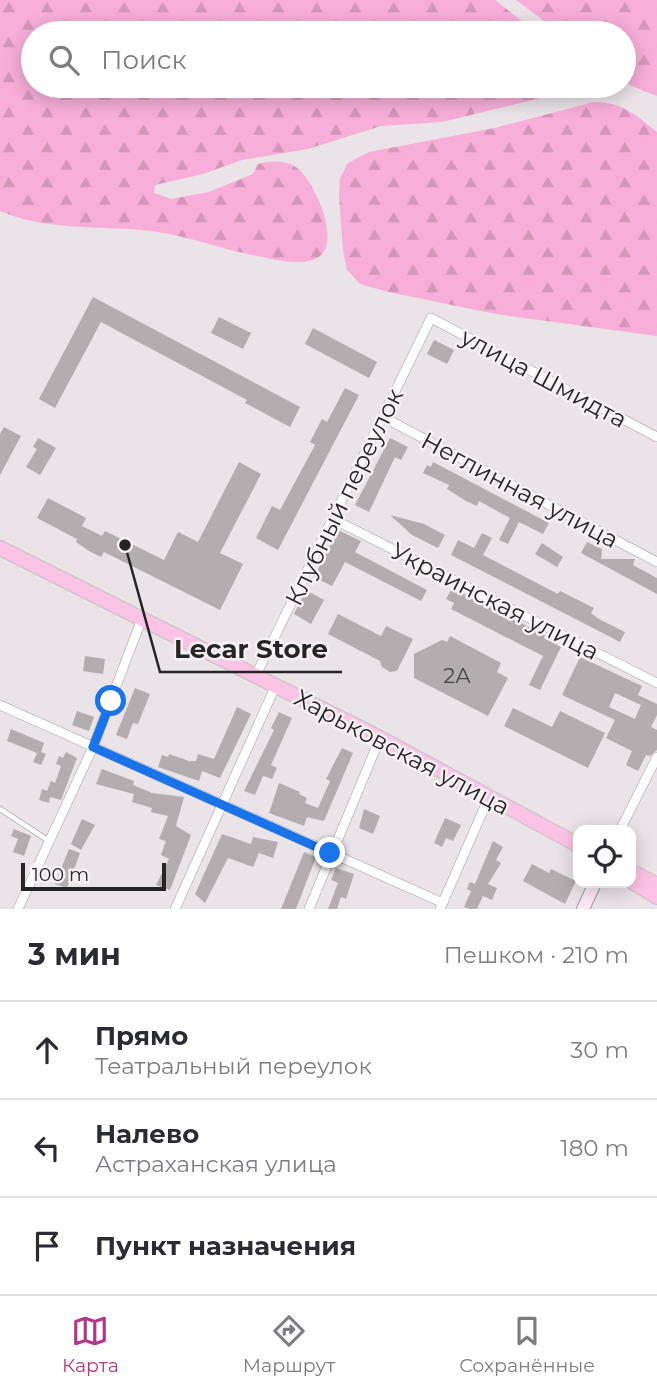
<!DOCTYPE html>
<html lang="ru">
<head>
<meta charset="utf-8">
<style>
  body { margin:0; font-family:Montserrat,sans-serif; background:#f7f7f7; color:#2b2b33 }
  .controls { position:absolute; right:21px; bottom:21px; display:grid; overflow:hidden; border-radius:14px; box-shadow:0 4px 18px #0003 }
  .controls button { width:63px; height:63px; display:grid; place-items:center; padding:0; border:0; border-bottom:2px solid #e1e1e2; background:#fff; color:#2b2b33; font:35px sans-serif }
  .scale { position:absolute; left:21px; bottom:18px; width:145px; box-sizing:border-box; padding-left:7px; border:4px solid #262425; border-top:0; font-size:19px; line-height:24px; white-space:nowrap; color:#262425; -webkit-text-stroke:5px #f7f0f4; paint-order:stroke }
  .stop { position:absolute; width:21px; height:21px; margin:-16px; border:5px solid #1a73e8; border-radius:50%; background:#fff }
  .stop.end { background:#1a73e8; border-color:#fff; box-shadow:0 2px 7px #0008 }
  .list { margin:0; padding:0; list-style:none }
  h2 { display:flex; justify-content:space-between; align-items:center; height:91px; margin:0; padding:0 28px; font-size:30px }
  h2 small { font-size:23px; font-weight:400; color:#7c7c81 }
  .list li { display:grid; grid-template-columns:46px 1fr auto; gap:21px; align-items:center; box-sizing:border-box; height:98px; padding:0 28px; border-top:2px solid #e1e1e2 }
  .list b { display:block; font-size:26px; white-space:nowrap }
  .list p { margin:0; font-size:23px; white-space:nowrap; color:#7c7c81 }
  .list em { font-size:23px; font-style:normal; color:#7c7c81 }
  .icon { flex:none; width:38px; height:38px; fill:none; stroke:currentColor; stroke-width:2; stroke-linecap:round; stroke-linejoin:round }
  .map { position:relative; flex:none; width:657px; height:909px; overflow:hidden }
  .search { position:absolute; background:#fff; box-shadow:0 4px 18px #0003; left:21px; right:21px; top:21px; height:77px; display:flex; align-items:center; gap:18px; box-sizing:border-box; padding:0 24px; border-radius:38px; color:#7c7c81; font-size:26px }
  .sheet { height:385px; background:#fff }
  nav { display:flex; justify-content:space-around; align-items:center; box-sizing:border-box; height:98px; border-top:2px solid #e1e1e2; background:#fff; font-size:19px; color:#7c7c81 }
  nav a { display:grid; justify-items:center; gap:4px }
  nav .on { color:#b23788 }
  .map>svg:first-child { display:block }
  .forest { fill:url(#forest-firs) }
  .building { fill:#b3adb0; fill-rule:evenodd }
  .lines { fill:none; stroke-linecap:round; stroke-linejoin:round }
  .service-casing { stroke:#a39da0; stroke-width:6 }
  .minor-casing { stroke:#a39da0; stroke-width:10 }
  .secondary-casing { stroke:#a39da0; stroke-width:14 }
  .trunk-casing { stroke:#c2c2c2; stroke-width:16 }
  .service { stroke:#fff; stroke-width:4.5 }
  .minor { stroke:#fff; stroke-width:9 }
  .secondary { stroke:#fee9f5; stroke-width:12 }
  .trunk { stroke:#fcc4e4; stroke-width:14 }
  .route { stroke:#1a73e8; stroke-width:9 }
  .labels { text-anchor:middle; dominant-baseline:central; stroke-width:5; stroke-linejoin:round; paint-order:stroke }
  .number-label { font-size:21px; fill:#494648 }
  .street-label { font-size:24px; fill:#262425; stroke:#f7f0f4 }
  .leader { fill:none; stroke:#262425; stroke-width:2.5 }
  .callout-dot { fill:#262425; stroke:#f7f0f4; stroke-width:2.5 }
  .callout-label { font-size:26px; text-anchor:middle; font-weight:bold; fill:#262425; stroke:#f7f0f4; stroke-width:5; stroke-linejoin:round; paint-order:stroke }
</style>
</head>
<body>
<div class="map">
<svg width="657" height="909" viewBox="0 0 657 909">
  <defs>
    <pattern id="forest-firs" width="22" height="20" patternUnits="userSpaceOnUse" patternTransform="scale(1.75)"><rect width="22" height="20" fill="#f7aed8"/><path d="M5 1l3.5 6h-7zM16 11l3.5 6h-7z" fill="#d496b9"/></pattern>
  </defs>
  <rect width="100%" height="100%" fill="#eae3e7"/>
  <!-- forest -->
  <g class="forest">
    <path d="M0,0H495L537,33H33V86H579L566,92L442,122L381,126L308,149L242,160L203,174L155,185L154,193L171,199L209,192L253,174L258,164C269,161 284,160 294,166C313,176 341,239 320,256C305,268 274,259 257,256C219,249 180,233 142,230C96,226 44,230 0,211Z"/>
    <path d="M516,0H657V96L624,83V33H560Z"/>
    <path d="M594,102C622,102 636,115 657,132V336L496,314L388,292L360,284L347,270L343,251L339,194L340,178L348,163L369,152L495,128Z"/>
  </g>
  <!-- building -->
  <g class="building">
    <path d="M93,297L300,407L290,427L245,403L247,400L101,322L55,408L39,399Z"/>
    <path d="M219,317L251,333L243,349L211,333Z"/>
    <path d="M313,328L377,362L369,378L305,344Z"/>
    <path d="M434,340L454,350L447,364L427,354Z"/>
    <path d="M345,388L359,395L278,550L256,538L272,506L280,510L315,445L310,442L322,419L327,422Z"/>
    <path d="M4,427L21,436L0,475V434Z"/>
    <path d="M38,438L56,448L40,475L26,467L37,449L33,447Z"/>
    <path d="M390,438L408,447L401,460L395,457L369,512L355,505Z"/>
    <path d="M239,462L261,474L220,553L243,564L220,610L104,552L101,557L89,551L76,542L77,539L37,518L48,498L86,518L82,526L102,536L105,531L164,560L178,532L198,542Z"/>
    <path d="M433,462L549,523L543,534L519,522L508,544L499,540L510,518L479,501L477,506L466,501L447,489L449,485L423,473L427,465L431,467Z"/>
    <path d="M390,515L424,524L445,535L438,548L412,535Z"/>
    <path d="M338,530L361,541L355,552L427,590L421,601L345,562L332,586L314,577Z"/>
    <path d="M482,533L492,538L483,555L558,594L560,591L594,608L591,613L599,619L625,632L620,642L451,555L458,540L474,548Z"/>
    <path d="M587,542L602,549L601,559H635L633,565L657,578V594L581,553Z"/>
    <path d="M542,543L563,557L557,567L535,554Z"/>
    <path d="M452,588L545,635L544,638L561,647L540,690L529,685L543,656L451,609L454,603L446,599Z"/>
    <path d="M306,590L324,600L311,624L294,614Z"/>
    <path d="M338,614L381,636L386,626L413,639L397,671L390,672L382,667L380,661L328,634Z"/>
    <path d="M450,636L501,663L497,672L508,678L488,716L414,678V654L442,640L447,642Z"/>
    <path d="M85,656L105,659L103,674L83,671Z"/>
    <path d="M580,657L642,686L638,695L657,704V715L651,727L657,730V750L650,756L646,755L638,771L626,765L632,751L606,738L615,720L562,695ZM615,693L641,705L635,719L609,707Z"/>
    <path d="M135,688L150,694L138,724L133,723L127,739L116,735Z"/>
    <path d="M237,707L251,714L220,778L202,771L199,781L158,767L162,755L168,757L169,754L189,761H196L198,754L214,759Z"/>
    <path d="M513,708L552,727L560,711L605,733L588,768L504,726Z"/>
    <path d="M77,711L94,717L89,731L72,725Z"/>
    <path d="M279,712L292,718L271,765L277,768L272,779L263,776L255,795L244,791L274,730L271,728Z"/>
    <path d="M11,729L44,743L41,752L46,754L41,765L33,762L37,753L7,741Z"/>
    <path d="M342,748L353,753L324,821L307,817L304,826L269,813L279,783L300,792L299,794L307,798L305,803L318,808L330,781L326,779Z"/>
    <path d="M66,752L77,758L61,800L50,797L49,803L39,800L42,789L47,791L51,781L55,783L61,766L56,764L59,756L63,758Z"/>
    <path d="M102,769L134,781L133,785L152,793L184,797L176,826L191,835L170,890L156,885L169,859L161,855L166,841L159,839L168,816L151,812L152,808L132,802L134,794L96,784Z"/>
    <path d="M364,809L380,816L373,834L359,828Z"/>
    <path d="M445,818L461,825L453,841L446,838L442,847L434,843Z"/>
    <path d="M82,819L95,825L81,850L71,844Z"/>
    <path d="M14,829L31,836L24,856L13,852L18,839L11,836Z"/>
    <path d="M222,834L251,844L253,837L278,842L273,858L259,853L253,867L228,858L205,903L195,894Z"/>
    <path d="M493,841L503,847L496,860L501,863L488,884L497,888L492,900L483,896L477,909H470L464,907L471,891L467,889L470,882L475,884Z"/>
    <path d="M69,849L80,853L67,888L55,884Z"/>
    <path d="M304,852L316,857L296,909H281Z"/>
    <path d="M532,864L549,873L551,869L576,881L565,904L523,881Z"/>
    <path d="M336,868L354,874L346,899L341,897L337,909H328L338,883L331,880Z"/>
  </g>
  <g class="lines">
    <!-- service casing -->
    <g class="service-casing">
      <path id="service" d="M0,809L49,841"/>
    </g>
    <!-- minor casing -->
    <g class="minor-casing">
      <g id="minor">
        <path d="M383,417L657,562"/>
        <path d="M333,519L657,683"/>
        <path d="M256,675L431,318L657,437"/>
        <path d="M0,705L443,903"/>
        <path d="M620,830L657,757"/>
        <path d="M18,909L93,747L141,621"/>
        <path d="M175,909L276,685"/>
        <path d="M309,909L380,738"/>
        <path d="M440,909L489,797"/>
      </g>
    </g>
    <!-- secondary casing -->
    <g class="secondary-casing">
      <path id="secondary" d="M583,909L595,883"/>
    </g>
    <!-- trunk casing -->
    <g class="trunk-casing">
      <g id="trunk">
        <path d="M0,548L380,738L578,845"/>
        <path d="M631,871L657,885"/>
        <path d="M631,881L657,897"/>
      </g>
    </g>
    <!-- service -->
    <use href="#service" class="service"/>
    <!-- minor -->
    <use href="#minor" class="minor"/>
    <!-- secondary -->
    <use href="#secondary" class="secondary"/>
    <!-- trunk -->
    <use href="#trunk" class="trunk"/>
  </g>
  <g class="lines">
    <!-- route -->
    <path class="route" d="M111,701L93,747L330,853"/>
  </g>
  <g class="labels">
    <!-- number labels -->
    <g class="number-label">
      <text x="457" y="675">2А</text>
    </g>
    <!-- street labels -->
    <g class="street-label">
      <text transform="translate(544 378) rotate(28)">улица Шмидта</text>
      <text transform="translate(520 490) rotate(28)">Неглинная улица</text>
      <text transform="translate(344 497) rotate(-64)">Клубный переулок</text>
      <text transform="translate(495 601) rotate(27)">Украинская улица</text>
      <text transform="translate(402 752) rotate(28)">Харьковская улица</text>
    </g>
  </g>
  <!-- callouts -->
  <path class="leader" d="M125 545L160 672H342"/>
  <circle class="callout-dot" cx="125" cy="545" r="7"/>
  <g class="callout-label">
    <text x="251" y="658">Lecar Store</text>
  </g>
</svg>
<div class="controls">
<button><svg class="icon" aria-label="locate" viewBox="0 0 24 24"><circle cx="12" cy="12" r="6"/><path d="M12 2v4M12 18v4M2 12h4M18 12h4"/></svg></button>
</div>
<div class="scale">100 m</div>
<div class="stop" style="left:111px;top:701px"></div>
<div class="stop end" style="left:330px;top:853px"></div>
<div class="search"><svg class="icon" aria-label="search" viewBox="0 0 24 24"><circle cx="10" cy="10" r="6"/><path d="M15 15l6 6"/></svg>Поиск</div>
</div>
<section class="sheet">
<h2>3 мин<small>Пешком · 210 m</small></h2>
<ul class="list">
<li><svg class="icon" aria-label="ahead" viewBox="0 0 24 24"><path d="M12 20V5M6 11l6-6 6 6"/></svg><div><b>Прямо</b><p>Театральный переулок</p></div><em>30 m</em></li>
<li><svg class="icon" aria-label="left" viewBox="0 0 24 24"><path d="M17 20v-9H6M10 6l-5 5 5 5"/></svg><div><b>Налево</b><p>Астраханская улица</p></div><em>180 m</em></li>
<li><svg class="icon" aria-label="arrive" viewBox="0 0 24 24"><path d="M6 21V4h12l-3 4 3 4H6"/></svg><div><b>Пункт назначения</b></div></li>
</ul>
</section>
<nav>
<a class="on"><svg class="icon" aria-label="map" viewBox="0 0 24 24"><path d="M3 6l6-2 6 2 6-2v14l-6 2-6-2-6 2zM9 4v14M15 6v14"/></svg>Карта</a>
<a><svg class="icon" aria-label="directions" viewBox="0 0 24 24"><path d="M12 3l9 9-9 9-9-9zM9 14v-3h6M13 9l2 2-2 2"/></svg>Маршрут</a>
<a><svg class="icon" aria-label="saved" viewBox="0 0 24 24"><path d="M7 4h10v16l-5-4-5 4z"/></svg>Сохранённые</a>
</nav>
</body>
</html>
